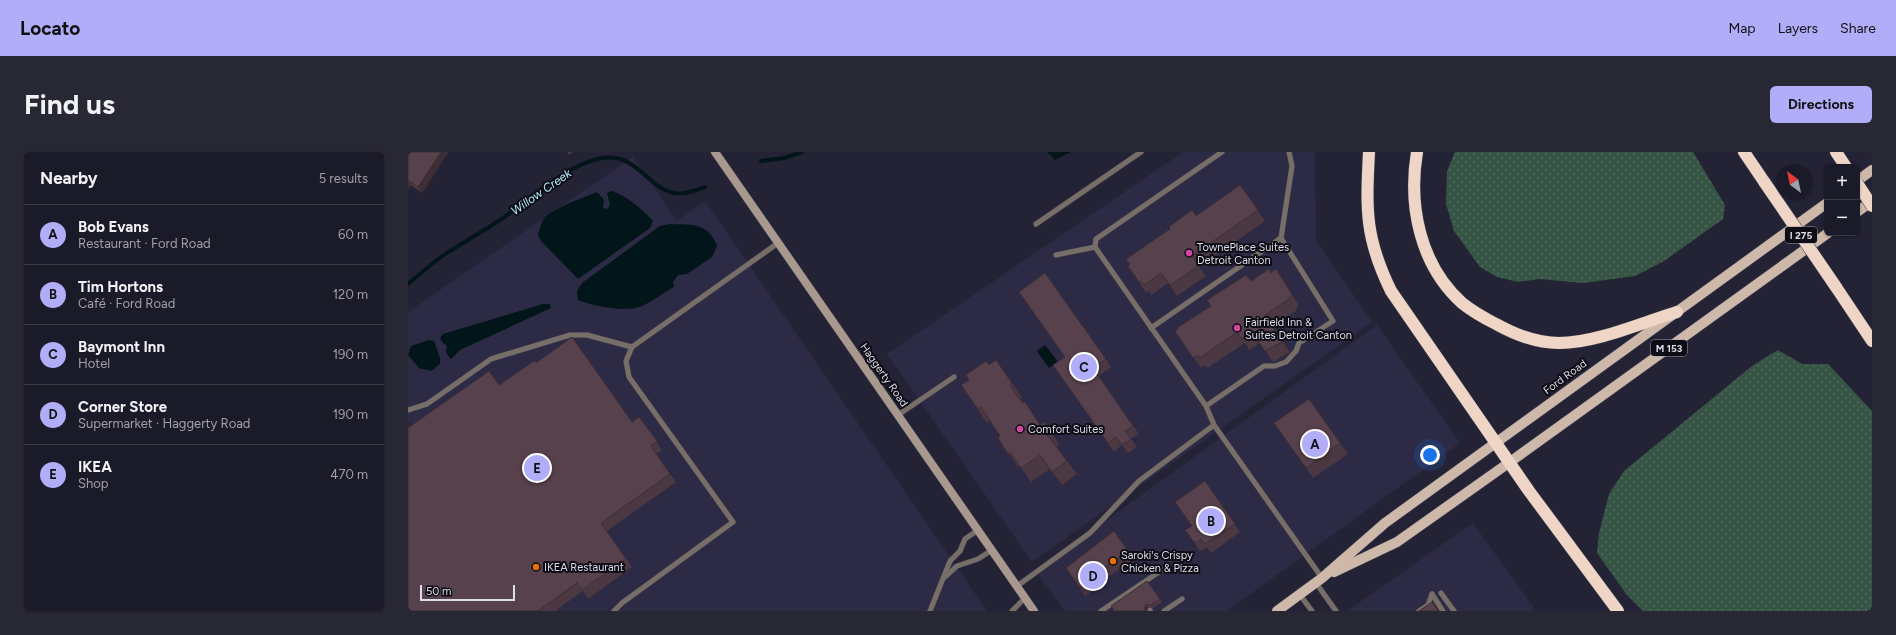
<!DOCTYPE html>
<html lang="en">
<head>
<meta charset="utf-8">
<style>
  body { margin:0; font-family:Figtree,sans-serif; background:#282734; color:#f1f3f6 }
  .controls { position:absolute; right:12px; top:12px; display:grid; overflow:hidden; border-radius:6px; box-shadow:0 1px 3px #0004 }
  .controls button { width:36px; height:36px; display:grid; place-items:center; padding:0; border:0; border-bottom:1px solid #393845; background:#1b1a28; color:#f1f3f6; font:20px sans-serif }
  .compass { position:absolute; left:1368px; top:12px; width:36px; height:36px; border-radius:50%; background:#1b1a28; box-shadow:0 1px 3px #0004; rotate:327deg }
  .scale { position:absolute; left:12px; bottom:10px; width:95px; box-sizing:border-box; padding-left:4px; border:2px solid #ddddea; border-top:0; font-size:11px; line-height:14px; white-space:nowrap; color:#ddddea; -webkit-text-stroke:3px #0e0d16; paint-order:stroke }
  .you { position:absolute; left:1022px; top:303px; width:14px; height:14px; margin:-10px; border:3px solid #fff; border-radius:50%; background:#1a73e8; box-shadow:0 0 0 6px #1a73e833 }
  .badge { display:grid; place-items:center; width:26px; height:26px; border-radius:50%; background:#b2adf9; color:#111; font-size:13px; font-weight:700 }
  .pin { position:absolute; translate:-50% -50%; border:2px solid #fff; box-shadow:0 1px 4px #0006 }
  .list { margin:0; padding:0; list-style:none }
  h2 { display:flex; justify-content:space-between; align-items:center; height:52px; margin:0; padding:0 16px; font-size:17px }
  h2 small { font-size:13px; font-weight:400; color:#a0a1a8 }
  .list li { display:grid; grid-template-columns:26px 1fr auto; gap:12px; align-items:center; box-sizing:border-box; height:60px; padding:0 16px; border-top:1px solid #393845 }
  .list b { display:block; font-size:15px; white-space:nowrap }
  .list p { margin:0; font-size:13px; white-space:nowrap; color:#a0a1a8 }
  .list em { font-size:13px; font-style:normal; color:#a0a1a8 }
  .map { position:relative; flex:none; width:1464px; height:459px; overflow:hidden; border-radius:6px }
  header { display:flex; align-items:center; gap:24px; box-sizing:border-box; height:56px; padding:0 20px; background:#b2adf9; color:#111 }
  header strong { font-size:19px }
  nav { display:flex; gap:22px; margin-inline-start:auto; font-size:14px }
  .intro { display:flex; align-items:center; justify-content:space-between; box-sizing:border-box; height:96px; padding:0 24px }
  h1 { margin:0; font-size:28px }
  .button { padding:10px 18px; border-radius:6px; background:#b2adf9; color:#111; font-size:14px; font-weight:700 }
  main { display:flex; gap:24px; padding:0 24px }
  aside { flex:1; background:#1b1a28; border-radius:6px; box-shadow:0 1px 3px #0004 }
  .map>svg:first-child { display:block }
  .built { fill:#2c2a44 }
  .grass { fill:url(#grass-dots) }
  .water { fill:#021519 }
  .lines { fill:none; stroke-linecap:round; stroke-linejoin:round }
  .stream { stroke:#021519; stroke-width:4 }
  .service-casing { stroke:#3e3d4f; stroke-width:6 }
  .secondary-casing { stroke:#3e3d4f; stroke-width:9 }
  .primary-casing { stroke:#3e3d4f; stroke-width:11 }
  .motorway-casing { stroke:#3e3d4f; stroke-width:13 }
  .service { stroke:#786e68; stroke-width:5 }
  .secondary { stroke:#a8988d; stroke-width:8 }
  .primary { stroke:#cdb8aa; stroke-width:10 }
  .motorway { stroke:#eed5c5; stroke-width:12 }
  .motorway-bridge-casing { stroke:#3e3d4f; stroke-width:13; stroke-linecap:butt }
  .motorway-bridge { stroke:#eed5c5; stroke-width:12 }
  .wall { fill:#4b3842 }
  .shaded-wall { fill:#3d2e36 }
  .building { fill:#57414d; stroke:#3d2e36 }
  .hotel-dot { fill:#d1479c; stroke:#0e0d16; stroke-width:1.5 }
  .food-dot { fill:#e8710a; stroke:#0e0d16; stroke-width:1.5 }
  .labels { text-anchor:middle; dominant-baseline:central; stroke-width:4; stroke-linejoin:round; paint-order:stroke }
  .shield { fill:#0e0d16; stroke:#9f9faa; stroke-width:1 }
  .shield-label { font-size:10px; font-weight:bold; fill:#ddddea }
  .poi-label { font-size:11px; fill:#ddddea; stroke:#0e0d16; text-anchor:start }
  .street-label { font-size:11px; fill:#ddddea; stroke:#0e0d16 }
  .water-label { font-size:12px; font-style:italic; fill:#b2ebf8; stroke:#0e0d16 }
</style>
</head>
<body>
<header>
<strong>Locato</strong>
<nav><a>Map</a><a>Layers</a><a>Share</a></nav>
</header>
<div class="intro"><h1>Find us</h1><a class="button">Directions</a></div>
<main>
<aside>
<h2>Nearby<small>5 results</small></h2>
<ul class="list">
<li><span class="badge">A</span><div><b>Bob Evans</b><p>Restaurant · Ford Road</p></div><em>60 m</em></li>
<li><span class="badge">B</span><div><b>Tim Hortons</b><p>Café · Ford Road</p></div><em>120 m</em></li>
<li><span class="badge">C</span><div><b>Baymont Inn</b><p>Hotel</p></div><em>190 m</em></li>
<li><span class="badge">D</span><div><b>Corner Store</b><p>Supermarket · Haggerty Road</p></div><em>190 m</em></li>
<li><span class="badge">E</span><div><b>IKEA</b><p>Shop</p></div><em>470 m</em></li>
</ul>
</aside>
<div class="map">
<svg width="1464" height="459" viewBox="0 0 1464 459">
  <defs>
    <pattern id="grass-dots" width="8" height="8" patternUnits="userSpaceOnUse"><rect width="8" height="8" fill="#375545"/><path d="M2 2h.1M6 6h.1" fill="none" stroke="#546d60" stroke-width="1.8" stroke-linecap="round"/></pattern>
  </defs>
  <rect width="100%" height="100%" fill="#242336"/>
  <!-- built -->
  <g class="built">
    <path d="M775,0H907L908,88L964,170L624,410L479,202Z"/>
    <path d="M225,5L269,69L297,49L579,459H0V160Z"/>
    <path d="M969,173L1052,291L819,459H657L628,419Z"/>
    <path d="M1065,371L1128,459H939Z"/>
  </g>
  <!-- grass -->
  <g class="grass">
    <path d="M1047,0H1285L1317,53L1315,67L1256,109L1227,124L1175,131L1131,127L1110,130L1089,125L1072,115L1046,79L1038,52L1039,19Z"/>
    <path d="M1370,198L1394,212H1420L1464,259V459H1235L1219,443L1189,401L1191,381L1201,342L1216,319L1344,214Z"/>
  </g>
  <!-- water -->
  <g class="water">
    <path d="M639,0H663L647,8Z"/>
    <path d="M203,39C215,41 237,59 245,69L242,76L170,127L133,89L130,83C132,77 133,70 137,65C147,56 176,45 189,40L196,48L195,56L199,57L202,53L199,41Z"/>
    <path d="M262,72C284,73 300,70 309,94L304,105L279,122L270,123L265,130L266,135C255,141 245,149 234,154C218,161 185,154 170,148L169,139L174,131L252,74Z"/>
    <path d="M135,152H142L143,156L52,198L43,207L41,205L38,200L39,194L35,191L32,186L35,182Z"/>
    <path d="M21,188L26,189L32,206V212L23,219L11,216L0,203L3,194Z"/>
    <path d="M637,193L650,210L641,216L629,199Z"/>
  </g>
  <g class="lines">
    <!-- stream -->
    <g class="stream">
      <path d="M353,9L376,6L394,0"/>
      <path d="M0,132C11,123 22,113 33,105C53,91 75,80 95,66C123,47 172,0 208,6C234,10 248,46 277,41C283,40 291,37 297,35"/>
    </g>
    <!-- service casing -->
    <g class="service-casing">
      <g id="service">
        <path d="M628,72L733,0"/>
        <path d="M648,103L687,95"/>
        <path d="M743,176L873,86"/>
        <path d="M798,254L856,214H867L878,210L888,199L891,191L925,169L873,86L884,14L881,0"/>
        <path d="M0,258L19,252L83,207L162,183H179L224,195"/>
        <path d="M490,263L546,225"/>
        <path d="M806,273L798,254L687,95L688,87L814,0"/>
        <path d="M537,425L549,414L570,407L584,398"/>
        <path d="M908,431L928,459"/>
        <path d="M609,434L682,381L731,329L806,273L914,426"/>
        <path d="M1033,441L1046,459"/>
        <path d="M1024,442L1035,459"/>
        <path d="M892,443L904,459"/>
        <path d="M742,458V459"/>
        <path d="M206,459L214,451L325,370L221,225L218,209L224,195L370,91"/>
        <path d="M522,459L542,409L552,399L557,387L570,378"/>
        <path d="M604,459L617,446"/>
        <path d="M693,459L754,418"/>
        <path d="M756,459L774,447"/>
        <path d="M1011,459L1020,453L1024,442"/>
      </g>
    </g>
    <!-- secondary casing -->
    <g class="secondary-casing">
      <path id="secondary" d="M307,0L626,459"/>
    </g>
    <!-- primary casing -->
    <g class="primary-casing">
      <g id="primary">
        <path d="M1449,29L1464,18"/>
        <path d="M1449,60L1464,49"/>
        <path d="M926,420L989,390L1102,310L1420,81"/>
        <path d="M869,459L914,426L977,371L1419,51"/>
      </g>
    </g>
    <!-- motorway casing -->
    <g class="motorway-casing">
      <g id="motorway">
        <path d="M961,0C958,58 957,86 983,139L1121,339L1210,459"/>
        <path d="M1009,0C1000,54 1012,113 1054,151C1064,159 1076,166 1088,172C1106,182 1130,191 1151,191C1188,191 1233,171 1269,160"/>
        <path d="M1336,0L1357,31"/>
        <path d="M1428,0L1438,15"/>
        <path d="M1428,135L1464,189"/>
      </g>
    </g>
    <!-- service -->
    <use href="#service" class="service"/>
    <!-- secondary -->
    <use href="#secondary" class="secondary"/>
    <!-- primary -->
    <use href="#primary" class="primary"/>
    <!-- motorway -->
    <use href="#motorway" class="motorway"/>
    <!-- motorway-bridge casing -->
    <g class="motorway-bridge-casing">
      <g id="motorway-bridge">
        <path d="M1357,31L1428,135"/>
        <path d="M1449,31L1464,54"/>
      </g>
    </g>
    <!-- motorway-bridge -->
    <use href="#motorway-bridge" class="motorway-bridge"/>
  </g>
  <!-- wall -->
  <g class="wall">
    <path d="M0,0H40L14,41L3,33L0,37Z"/>
    <path d="M159,0H165L161,3Z"/>
    <path d="M832,33L857,69L791,115L798,124L769,144L760,131L743,143L741,139L738,141L720,114L788,64Z"/>
    <path d="M868,117L876,128L891,154L888,156L889,158L865,173L882,200L865,210L852,191L841,198L837,191L799,216L797,213L793,216L767,179L843,129L863,121Z"/>
    <path d="M637,121L703,215L691,224L731,282L723,287L729,295L720,301L714,293L706,300L645,213L657,205Z"/>
    <path d="M588,208L614,245L612,247L615,251L633,273L636,270L651,292L648,294L669,322L654,333L642,317L623,330L612,314L610,315L590,286L592,284L582,269L579,271L553,233Z"/>
    <path d="M128,211L224,270L231,265L254,298L248,302L268,330L199,379L224,415L180,447L175,439L147,459H0L91,233Z"/>
    <path d="M901,247L940,302L905,326L866,271Z"/>
    <path d="M797,329L832,380L803,401L799,395L792,399L777,378L784,374Z"/>
    <path d="M706,379L726,407L685,436L686,438L677,444L658,416Z"/>
    <path d="M739,429L754,450L745,456L740,455L739,459H706Z"/>
  </g>
  <!-- shaded-wall -->
  <g class="shaded-wall">
    <path d="M33,0H40L14,41L10,35Z"/>
    <path d="M0,29L3,33L0,37Z"/>
    <path d="M868,117L876,128L891,154L884,143Z"/>
    <path d="M857,163L865,173L882,200L874,190Z"/>
    <path d="M738,452L740,455L739,459H737L736,458Z"/>
  </g>
  <!-- building -->
  <g class="building">
    <path d="M0,0H33L10,35L0,28Z"/>
    <path d="M832,33L850,58L784,104L791,114L762,133L753,121L736,133L733,129L731,130L720,114L722,112L718,107L762,77L761,75L784,58L788,64Z"/>
    <path d="M861,117L863,121L868,117L884,143L881,146V147L857,163L874,190L857,199L844,180L834,187L829,180L792,206L790,203L785,206L767,179L770,177L769,176L803,154L799,148L838,123L843,129Z"/>
    <path d="M637,121L698,207L685,216L725,274L717,279L723,287L714,293L708,285L700,291L645,213L657,205L611,140Z"/>
    <path d="M164,185L224,270L231,265L249,289L243,294L262,322L193,371L218,407L174,438L169,431L130,459H0V276L81,219L91,233L126,209L128,211Z"/>
    <path d="M588,208L604,231L602,233L614,251L617,250L632,273L636,270L642,278L638,281L659,309L644,320L632,303L613,316L602,300L600,302L590,286L592,284L573,255L570,257L553,233L561,228L558,223L578,209L581,213Z"/>
    <path d="M901,247L932,291L898,316L866,271Z"/>
    <path d="M797,329L827,372L797,392L793,387L787,391L777,378L784,374L767,350Z"/>
    <path d="M706,379L720,399L679,428L681,429L672,436L658,416Z"/>
    <path d="M739,429L752,447L743,453L738,452L736,458L735,459H706L703,454Z"/>
    <path d="M1024,450L1030,459H1011Z"/>
  </g>
  <!-- markers -->
  <g class="hotel-dot">
    <circle cx="781" cy="101" r="4"/>
    <circle cx="829" cy="176" r="4"/>
    <circle cx="612" cy="277" r="4"/>
  </g>
  <g class="food-dot">
    <circle cx="705" cy="409" r="4"/>
    <circle cx="128" cy="415" r="4"/>
  </g>
  <g class="labels">
    <!-- shield labels -->
    <g class="shield">
      <rect x="1377" y="75" width="32" height="16" rx="3"/>
      <rect x="1243" y="188" width="36" height="16" rx="3"/>
    </g>
    <g class="shield-label">
      <text x="1393" y="83">I 275</text>
      <text x="1261" y="196">M 153</text>
    </g>
    <!-- poi labels -->
    <g class="poi-label">
      <text x="789" y="95">TownePlace Suites<tspan x="789" dy="13">Detroit Canton</tspan></text>
      <text x="837" y="170">Fairfield Inn &amp;<tspan x="837" dy="13">Suites Detroit Canton</tspan></text>
      <text x="620" y="277">Comfort Suites</text>
      <text x="713" y="403">Saroki's Crispy<tspan x="713" dy="13">Chicken &amp; Pizza</tspan></text>
      <text x="136" y="415">IKEA Restaurant</text>
    </g>
    <!-- street labels -->
    <g class="street-label">
      <text transform="translate(476 223) rotate(55)">Haggerty Road</text>
      <text transform="translate(1157 225) rotate(-36)">Ford Road</text>
    </g>
    <!-- water labels -->
    <g class="water-label">
      <text transform="translate(133 40) rotate(-35)">Willow Creek</text>
    </g>
  </g>
</svg>
<div class="controls">
<button>+</button>
<button>−</button>
</div>
<svg class="compass" viewBox="-18 -18 36 36"><path d="M0-13l5 13h-10z" fill="#e53935"/><path d="M0 13l5-13h-10z" fill="#a0a1a8"/></svg>
<div class="scale">50 m</div>
<div class="you"></div>
<div class="pin badge" style="left:907px;top:292px">A</div>
<div class="pin badge" style="left:803px;top:369px">B</div>
<div class="pin badge" style="left:676px;top:215px">C</div>
<div class="pin badge" style="left:685px;top:424px">D</div>
<div class="pin badge" style="left:129px;top:316px">E</div>
</div>
</main>
</body>
</html>
